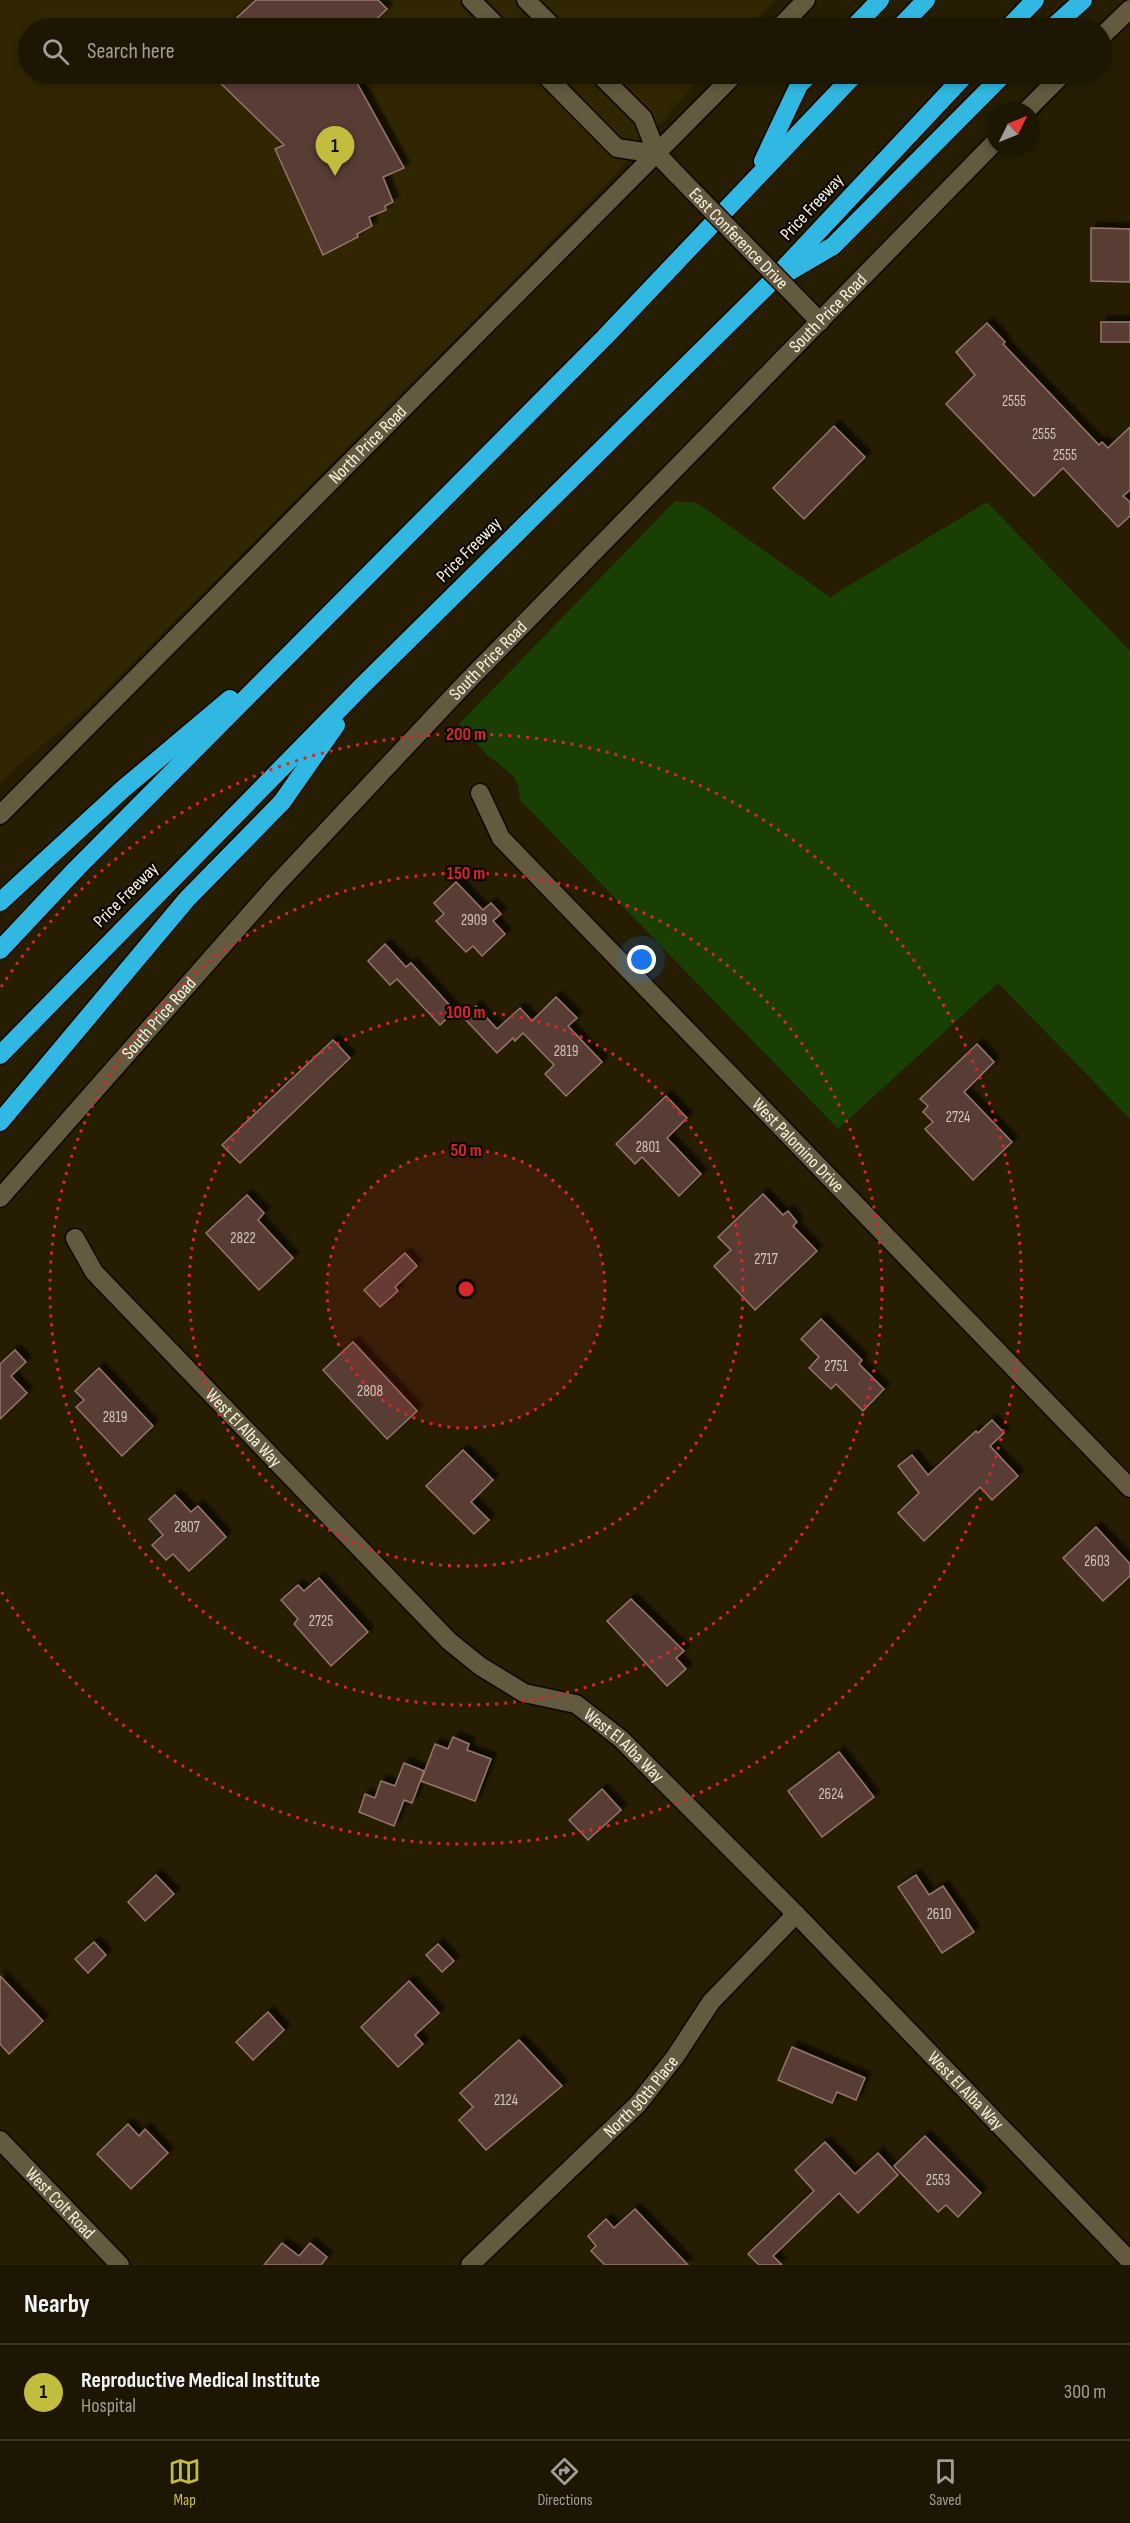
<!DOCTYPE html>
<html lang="en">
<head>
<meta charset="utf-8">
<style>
  body { margin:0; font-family:"Sofia Sans Condensed",sans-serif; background:#251f0c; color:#f1f3f6 }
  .compass { position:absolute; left:986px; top:102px; width:54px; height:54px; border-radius:50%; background:#1c1602; box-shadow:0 3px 9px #0003; rotate:47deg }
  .you { position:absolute; left:642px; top:960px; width:21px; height:21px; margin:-15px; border:4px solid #fff; border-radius:50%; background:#1a73e8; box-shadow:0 0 0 9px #1a73e833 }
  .badge { display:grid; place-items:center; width:39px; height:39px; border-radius:50%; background:#c3bd3e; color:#111; font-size:20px; font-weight:700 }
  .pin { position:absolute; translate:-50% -50px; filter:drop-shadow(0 2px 3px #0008) }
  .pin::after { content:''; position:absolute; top:32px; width:21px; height:18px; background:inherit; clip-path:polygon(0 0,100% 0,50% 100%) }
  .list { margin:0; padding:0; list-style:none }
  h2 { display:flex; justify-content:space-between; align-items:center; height:78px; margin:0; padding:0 24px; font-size:26px }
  h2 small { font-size:20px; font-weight:400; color:#a09f99 }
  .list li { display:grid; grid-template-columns:39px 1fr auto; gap:18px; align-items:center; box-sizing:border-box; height:96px; padding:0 24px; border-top:2px solid #3a3524 }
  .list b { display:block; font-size:22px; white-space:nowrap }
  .list p { margin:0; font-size:20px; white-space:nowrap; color:#a09f99 }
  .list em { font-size:20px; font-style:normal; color:#a09f99 }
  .icon { flex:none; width:33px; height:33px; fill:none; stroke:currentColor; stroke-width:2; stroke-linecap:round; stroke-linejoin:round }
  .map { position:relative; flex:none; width:1130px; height:2265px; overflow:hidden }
  .search { position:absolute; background:#1c1602; box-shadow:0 3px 9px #0003; left:18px; right:18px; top:18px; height:66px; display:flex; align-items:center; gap:15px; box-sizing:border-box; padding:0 21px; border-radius:33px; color:#a09f99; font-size:22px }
  .sheet { height:174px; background:#1c1602 }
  nav { display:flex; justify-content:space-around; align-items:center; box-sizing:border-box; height:84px; border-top:2px solid #3a3524; background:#1c1602; font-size:16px; color:#a09f99 }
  nav a { display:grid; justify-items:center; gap:3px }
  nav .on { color:#c3bd3e }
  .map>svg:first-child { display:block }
  .built { fill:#312602 }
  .green { fill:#193f03 }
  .building { fill:#593c34; stroke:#95756c; stroke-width:1.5; filter:url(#shadow) }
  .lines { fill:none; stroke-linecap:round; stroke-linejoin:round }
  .street-casing { stroke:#0f0700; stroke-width:21 }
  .secondary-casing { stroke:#0f0700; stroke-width:21 }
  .highway-casing { stroke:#0f0700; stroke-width:21 }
  .street { stroke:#645a3f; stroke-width:18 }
  .secondary { stroke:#645a3f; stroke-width:18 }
  .highway { stroke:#30b8e3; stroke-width:18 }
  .street-bridge-casing { stroke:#0f0700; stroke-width:21; stroke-linecap:butt }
  .street-bridge { stroke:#645a3f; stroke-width:18 }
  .ring { fill:none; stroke:#d62828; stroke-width:3; stroke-dasharray:3 6 }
  .labels { text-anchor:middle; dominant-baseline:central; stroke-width:4.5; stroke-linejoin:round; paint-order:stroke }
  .number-label { font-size:15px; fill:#d1c6b8 }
  .street-label { font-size:18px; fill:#f9f4e4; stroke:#0c0801 }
  .centre { fill:#d62828; stroke:#0c0801; stroke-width:3 }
  .ring-label { font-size:18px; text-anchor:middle; font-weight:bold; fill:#d62828; stroke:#0c0801; stroke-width:4.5; stroke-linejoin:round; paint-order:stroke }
</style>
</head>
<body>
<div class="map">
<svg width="1130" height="2265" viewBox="0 0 1130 2265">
  <defs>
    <filter id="shadow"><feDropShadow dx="5.5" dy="-5.5" stdDeviation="1.5" flood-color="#0009"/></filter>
  </defs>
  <rect width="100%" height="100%" fill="#261d03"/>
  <!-- built -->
  <path class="built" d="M0,0H776L748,28H28V74H704L604,187L399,396L90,706L21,763L0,784Z"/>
  <!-- green -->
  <path class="green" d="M675,501L697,503L830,597L987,502L1130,651V1119L998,983L838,1129L520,800L518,786L513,775L487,755L459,724Z"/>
  <!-- building -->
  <g class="building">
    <path d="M256,0H378L387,9L367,28H226Z"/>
    <path d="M211,74H352L404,168L383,177L393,202L385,206L386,210L369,217L372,226L357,234L358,237L323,255L275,149L284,145Z"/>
    <path d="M1091,228L1130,229V282L1091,281Z"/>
    <rect x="1101" y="322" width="29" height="20"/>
    <path d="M987,323L1005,342L1003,344L1099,445L1102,442L1108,448L1130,427V490L1123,496L1130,502V516L1118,527L1063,468L1034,496L946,404L975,375L956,352Z"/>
    <path d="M834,426L865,457L804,519L773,488Z"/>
    <path d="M456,882L483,910L491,903L501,914L493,921L505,934L482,956L473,946L466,952L436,921L444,914L434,903Z"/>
    <path d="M385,944L406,967L411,963L455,1011L440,1025L397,979L390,985L368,961Z"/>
    <path d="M556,997L577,1018L568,1026L602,1062L566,1096L545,1074L554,1065L523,1033L515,1041L513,1038L497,1053L464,1018L476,1006L497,1029L520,1008L532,1021Z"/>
    <path d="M333,1040L350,1058L240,1163L222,1145Z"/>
    <path d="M977,1044L994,1062L964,1092L1012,1142L973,1180L925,1129L933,1122L923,1112L928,1106L920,1099Z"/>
    <path d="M666,1096L687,1118L667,1138L701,1174L679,1196L642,1157L635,1164L616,1144Z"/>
    <path d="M763,1194L783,1215L788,1211L797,1222L793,1226L817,1251L755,1310L714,1266L731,1250L718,1237Z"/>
    <path d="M247,1195L264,1213L258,1220L293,1258L259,1290L206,1233Z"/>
    <path d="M405,1253L417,1266L395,1287L398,1291L380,1307L364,1290Z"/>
    <path d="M821,1319L862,1360L859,1364L884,1389L863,1411L836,1384L831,1389L809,1368L819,1357L801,1339Z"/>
    <path d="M353,1342L417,1411L387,1439L323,1370Z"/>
    <path d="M15,1350L26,1362L11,1376L27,1393L0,1419V1364Z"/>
    <path d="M99,1368L153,1426L122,1456L76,1407L84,1400L75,1391Z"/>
    <path d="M992,1420L1004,1433L990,1446L1018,1476L992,1500L980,1487L924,1541L898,1513L919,1493L898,1466L912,1455L928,1475L976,1431L978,1433Z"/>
    <path d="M463,1450L493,1480L471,1502L489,1520L474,1534L426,1486Z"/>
    <path d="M175,1495L191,1512L198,1506L226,1537L189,1571L173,1554L166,1560L152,1545L163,1535L149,1519Z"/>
    <path d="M1096,1527L1130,1564V1576L1103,1601L1063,1558Z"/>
    <path d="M319,1578L368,1632L331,1666L294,1624L298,1619L281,1600L298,1585L304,1591Z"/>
    <path d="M631,1599L684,1651L676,1658L686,1669L667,1686L607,1621Z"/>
    <path d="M453,1737L469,1744L467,1750L491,1759L475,1801L421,1781L435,1744L448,1749Z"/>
    <path d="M839,1752L874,1797L822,1837L788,1791Z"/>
    <path d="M404,1763L424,1771L412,1803L404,1800L394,1826L359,1812L365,1794L375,1798L381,1781L395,1786Z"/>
    <path d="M602,1789L621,1810L588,1840L569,1820Z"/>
    <path d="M156,1875L174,1894L145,1921L128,1902Z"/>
    <path d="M916,1875L929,1895L943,1886L974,1932L942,1953L898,1887Z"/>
    <path d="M94,1942L106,1955L88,1973L75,1959Z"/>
    <path d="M438,1944L454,1961L442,1972L426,1955Z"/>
    <path d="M0,1976L43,2021L9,2054L0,2044Z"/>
    <path d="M409,1981L439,2013L415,2035L423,2044L398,2067L361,2027Z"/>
    <path d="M268,2012L284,2030L253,2060L236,2042Z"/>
    <path d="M519,2040L562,2086L486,2150L459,2120L473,2107L460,2093Z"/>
    <path d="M792,2047L865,2078L856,2100L837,2092L832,2103L778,2080Z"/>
    <path d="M128,2124L139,2136L145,2129L168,2153L131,2189L97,2154Z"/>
    <path d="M925,2136L981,2193L958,2217L946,2205L938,2212L894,2166Z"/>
    <path d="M825,2142L855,2174L878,2153L898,2175L858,2213L839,2193L773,2256L782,2265H759L748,2254L814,2191L795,2170Z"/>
    <path d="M635,2209L688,2265H605L591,2251L596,2246L588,2236L606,2219L614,2228Z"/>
    <path d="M282,2243L299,2256L310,2243L327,2257L321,2265H264Z"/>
  </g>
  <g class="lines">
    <!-- street casing -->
    <g class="street-casing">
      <g id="street">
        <path d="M471,0L499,28"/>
        <path d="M526,0L554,28"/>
        <path d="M544,74L617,148L657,154"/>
        <path d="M599,74L643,118L657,154L678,176"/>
        <path d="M798,299L820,322"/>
        <path id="s1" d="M480,793L501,838L1130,1488"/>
        <path id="s2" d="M75,1238L94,1272L449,1641L480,1666L524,1693L576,1704L621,1739L796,1914L1130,2261"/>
        <path id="s3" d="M0,2140L120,2265"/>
        <path id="s4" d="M470,2265L638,2104L675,2057L711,2002L796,1914"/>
      </g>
    </g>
    <!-- secondary casing -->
    <g class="secondary-casing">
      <g id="secondary">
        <path d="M779,28L806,0"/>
        <path d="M1102,36L1130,9"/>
        <path d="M1026,111L1063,74"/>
        <path id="s5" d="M0,815L735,74"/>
        <path id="s6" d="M0,1198L276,885L459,690L995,142"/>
      </g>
    </g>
    <!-- highway casing -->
    <g class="highway-casing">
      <g id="highway">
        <path d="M853,28L880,0"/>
        <path d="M899,28L926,0"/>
        <path d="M1008,28L1035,0"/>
        <path d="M1052,28L1083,0"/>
        <path d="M763,161L799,85L810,74"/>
        <path d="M787,273L833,246L1004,74"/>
        <path d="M0,902L123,789L230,699"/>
        <path d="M0,950L76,869L605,337L855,74"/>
        <path d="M0,1055L364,684L770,283L966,74"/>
        <path d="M0,1122L187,899L282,802L336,725"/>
      </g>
    </g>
    <!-- street -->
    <use href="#street" class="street"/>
    <!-- secondary -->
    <use href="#secondary" class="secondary"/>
    <!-- highway -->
    <use href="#highway" class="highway"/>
    <!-- street-bridge casing -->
    <g class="street-bridge-casing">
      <g id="street-bridge">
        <path id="s7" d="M678,176L798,299"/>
      </g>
    </g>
    <!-- street-bridge -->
    <use href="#street-bridge" class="street-bridge"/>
  </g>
  <!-- distance rings -->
  <circle cx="466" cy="1289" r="139" fill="#d62828" fill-opacity=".12"/>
  <g class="ring">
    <circle cx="466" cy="1289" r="139"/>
    <circle cx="466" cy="1289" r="277"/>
    <circle cx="466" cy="1289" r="416"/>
    <path d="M1 987A555 555 0 1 1 1 1591"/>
  </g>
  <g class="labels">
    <!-- number labels -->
    <g class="number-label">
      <text x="1014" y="401">2555</text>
      <text x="1044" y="434">2555</text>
      <text x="1065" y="455">2555</text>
      <text x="474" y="920">2909</text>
      <text x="566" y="1051">2819</text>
      <text x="958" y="1117">2724</text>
      <text x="648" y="1147">2801</text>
      <text x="243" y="1238">2822</text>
      <text x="766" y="1259">2717</text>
      <text x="836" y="1366">2751</text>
      <text x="370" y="1391">2808</text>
      <text x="115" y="1417">2819</text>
      <text x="187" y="1527">2807</text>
      <text x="1097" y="1561">2603</text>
      <text x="321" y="1621">2725</text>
      <text x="831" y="1794">2624</text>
      <text x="939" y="1914">2610</text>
      <text x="506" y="2100">2124</text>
      <text x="938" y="2180">2553</text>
    </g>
    <!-- street labels -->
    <g class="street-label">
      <text transform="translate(812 207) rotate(-47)">Price Freeway</text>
      <text stroke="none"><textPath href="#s7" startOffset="87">East Conference Drive</textPath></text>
      <text stroke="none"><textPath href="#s6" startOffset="1212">South Price Road</textPath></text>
      <text stroke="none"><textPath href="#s5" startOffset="522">North Price Road</textPath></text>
      <text transform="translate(469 550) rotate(-45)">Price Freeway</text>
      <text stroke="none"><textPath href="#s6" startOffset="726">South Price Road</textPath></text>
      <text transform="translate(126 895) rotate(-45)">Price Freeway</text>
      <text stroke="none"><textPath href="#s6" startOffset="240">South Price Road</textPath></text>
      <text stroke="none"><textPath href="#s1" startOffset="477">West Palomino Drive</textPath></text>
      <text stroke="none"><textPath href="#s2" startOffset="255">West El Alba Way</textPath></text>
      <text stroke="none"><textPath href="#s2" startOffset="759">West El Alba Way</textPath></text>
      <text stroke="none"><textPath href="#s2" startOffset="1245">West El Alba Way</textPath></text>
      <text stroke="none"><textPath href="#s4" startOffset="240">North 90th Place</textPath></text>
      <text stroke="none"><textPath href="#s3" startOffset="87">West Colt Road</textPath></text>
    </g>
  </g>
  <circle cx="466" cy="1289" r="9" class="centre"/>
  <g class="ring-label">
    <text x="466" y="740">200 m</text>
    <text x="466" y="879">150 m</text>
    <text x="466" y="1018">100 m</text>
    <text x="466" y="1156">50 m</text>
  </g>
</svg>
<svg class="compass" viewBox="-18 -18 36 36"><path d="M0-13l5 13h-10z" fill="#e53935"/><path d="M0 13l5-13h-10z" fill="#a09f99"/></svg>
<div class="you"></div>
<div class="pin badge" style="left:335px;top:176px">1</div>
<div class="search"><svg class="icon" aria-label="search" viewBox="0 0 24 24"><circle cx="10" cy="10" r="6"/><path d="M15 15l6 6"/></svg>Search here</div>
</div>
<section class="sheet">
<h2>Nearby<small></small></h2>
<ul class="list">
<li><span class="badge">1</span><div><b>Reproductive Medical Institute</b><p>Hospital</p></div><em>300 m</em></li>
</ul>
</section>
<nav>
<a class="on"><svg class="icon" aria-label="map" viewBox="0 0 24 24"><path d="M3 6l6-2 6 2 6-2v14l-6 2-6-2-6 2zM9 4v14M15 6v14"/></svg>Map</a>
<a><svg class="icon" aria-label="directions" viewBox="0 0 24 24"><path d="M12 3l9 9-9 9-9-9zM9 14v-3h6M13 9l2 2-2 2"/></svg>Directions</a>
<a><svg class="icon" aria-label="saved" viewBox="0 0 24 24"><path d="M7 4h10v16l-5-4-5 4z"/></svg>Saved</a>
</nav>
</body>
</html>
